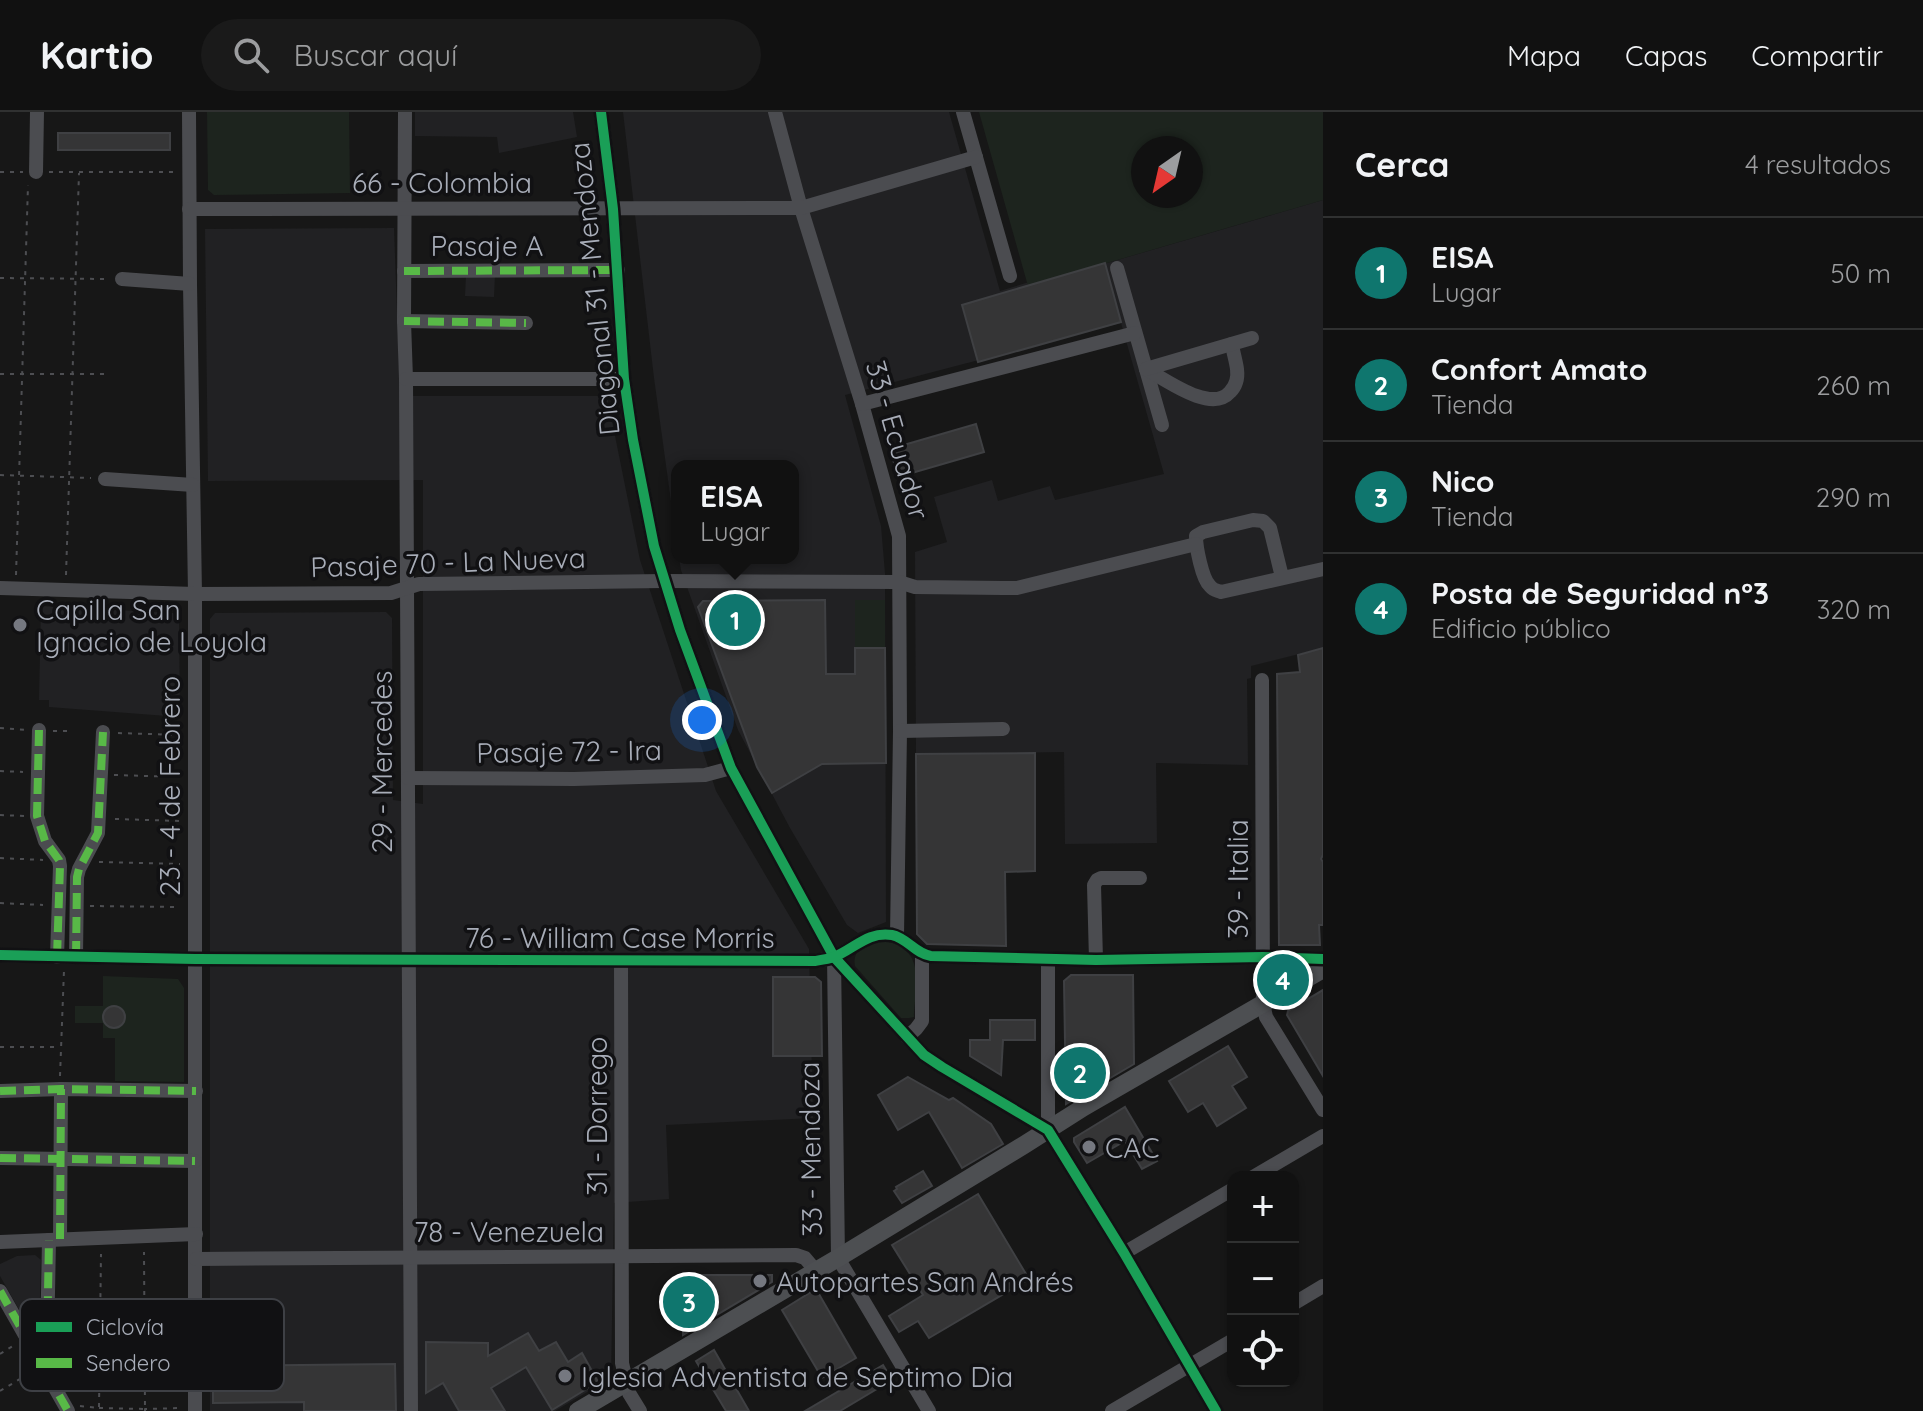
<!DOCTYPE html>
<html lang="es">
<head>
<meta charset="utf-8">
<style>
  body { margin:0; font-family:Quicksand,sans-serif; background:#1a1a1a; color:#f1f3f6 }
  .controls { position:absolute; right:24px; bottom:24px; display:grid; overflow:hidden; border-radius:16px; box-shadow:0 2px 6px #0004 }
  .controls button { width:72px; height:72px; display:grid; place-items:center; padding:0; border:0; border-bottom:2px solid #303131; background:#111; color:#f1f3f6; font:40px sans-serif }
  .compass { position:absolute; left:1131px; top:24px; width:72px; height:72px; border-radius:50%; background:#111; box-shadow:0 2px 6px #0004; rotate:214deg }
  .you { position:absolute; left:702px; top:608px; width:28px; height:28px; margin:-20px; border:6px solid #fff; border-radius:50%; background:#1a73e8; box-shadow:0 0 0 12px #1a73e833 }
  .badge { display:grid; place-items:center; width:52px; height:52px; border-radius:50%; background:#0f766e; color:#fff; font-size:26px; font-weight:700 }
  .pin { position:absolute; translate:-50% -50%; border:4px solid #fff; box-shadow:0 2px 8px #0006 }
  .popup { position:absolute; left:671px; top:348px; width:128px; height:104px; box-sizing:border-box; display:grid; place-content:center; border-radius:16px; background:#111; filter:drop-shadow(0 2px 6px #0005); font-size:26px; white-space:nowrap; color:#9c9d9f }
  .popup b { font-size:30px; color:#f1f3f6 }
  .popup::after { content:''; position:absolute; left:50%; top:100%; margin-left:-16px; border:16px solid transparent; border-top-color:#111 }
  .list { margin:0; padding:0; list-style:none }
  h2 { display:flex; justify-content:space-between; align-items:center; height:104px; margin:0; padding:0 32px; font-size:34px }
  h2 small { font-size:26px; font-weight:400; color:#9c9d9f }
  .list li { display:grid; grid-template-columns:52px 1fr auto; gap:24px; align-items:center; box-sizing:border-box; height:112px; padding:0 32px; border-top:2px solid #303131 }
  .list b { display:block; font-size:30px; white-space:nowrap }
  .list p { margin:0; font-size:26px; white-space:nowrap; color:#9c9d9f }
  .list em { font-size:26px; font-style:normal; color:#9c9d9f }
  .icon { flex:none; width:44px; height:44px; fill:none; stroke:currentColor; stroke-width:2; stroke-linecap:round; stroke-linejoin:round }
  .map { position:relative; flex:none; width:1323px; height:1299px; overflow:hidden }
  header { display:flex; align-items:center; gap:48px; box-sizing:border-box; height:112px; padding:0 40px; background:#111; border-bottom:2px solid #303131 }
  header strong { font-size:38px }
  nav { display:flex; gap:44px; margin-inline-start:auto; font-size:28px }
  .search { width:560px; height:72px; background:#1a1a1a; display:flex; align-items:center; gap:20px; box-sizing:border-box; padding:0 28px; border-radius:44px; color:#9c9d9f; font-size:30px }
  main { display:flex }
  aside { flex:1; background:#111 }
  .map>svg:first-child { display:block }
  .built { fill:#212123 }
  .green { fill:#1d241e; fill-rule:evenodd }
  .building { fill:#353536; stroke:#3f4043; stroke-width:2 }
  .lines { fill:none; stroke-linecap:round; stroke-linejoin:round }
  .path { stroke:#4d4e52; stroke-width:2; stroke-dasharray:4 6; stroke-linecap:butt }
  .minor { stroke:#4b4c50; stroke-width:14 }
  .major { stroke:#4d4f52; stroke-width:18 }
  .quiet { stroke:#58b947; stroke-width:8; stroke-dasharray:16 8; stroke-linecap:butt }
  .cycleway-casing { stroke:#111113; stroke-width:15 }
  .cycleway { stroke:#1a9f57; stroke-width:10 }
  .poi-dot { fill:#757880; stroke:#111113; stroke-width:3 }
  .labels { text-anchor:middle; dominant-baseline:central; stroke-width:7; stroke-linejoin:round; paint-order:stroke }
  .street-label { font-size:28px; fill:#a8adb8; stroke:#111113 }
  .poi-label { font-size:28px; fill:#a8adb8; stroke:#111113; text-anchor:start }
  .key { fill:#111113; stroke:#3e4045; stroke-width:2 }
  .key-label { font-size:22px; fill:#a8adb8 }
</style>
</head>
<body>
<header>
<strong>Kartio</strong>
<div class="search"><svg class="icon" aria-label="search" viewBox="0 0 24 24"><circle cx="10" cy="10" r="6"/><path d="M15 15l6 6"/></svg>Buscar aquí</div>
<nav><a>Mapa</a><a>Capas</a><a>Compartir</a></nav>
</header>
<main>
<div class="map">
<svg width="1323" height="1299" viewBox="0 0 1323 1299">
  <rect width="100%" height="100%" fill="#171717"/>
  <!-- built -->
  <g class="built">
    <path d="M415,0H573L577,25L499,41L497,25L415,24Z"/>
    <path d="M623,0H949L1000,179L1105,147L1107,151L1323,88V536L1251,554V566L1247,567L1248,653L1156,651L1157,731L1065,732L1064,640L916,642L915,440L947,430L934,385L992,368L998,389L1050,374L1055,388L1164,362L1121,211L845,283L881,414L885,461L886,810L858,821L847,813L790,716L738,618L681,458L679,446H793V354H677V433L654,266Z"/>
    <path d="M394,116L400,284H607L640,448L716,679L809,837L813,1006L666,1013L669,1087L614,1091L611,1266L555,1299H210V507L215,501L386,500L392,506L393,688L423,692V368L208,369L205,117Z"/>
    <path d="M466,163H495L494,185L465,184Z"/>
    <path d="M41,494L173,501L179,507L180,605L49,595V588H39Z"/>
    <path d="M35,1143L41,1148L39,1219L33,1222L0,1164V1152L17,1144Z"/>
  </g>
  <!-- green -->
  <g class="green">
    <path d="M207,0H349L350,81L214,83L208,78Z"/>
    <path d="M979,0H1323V88L1028,174ZM1143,36H1191V84H1143Z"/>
    <rect x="855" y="488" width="30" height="48"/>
    <path d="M882,829C926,834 916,872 914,905L909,906H901L855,854C852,836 867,831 882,829Z"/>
    <path d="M103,864L178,867L184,876V970L115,969V926H103V911H75V894H103Z"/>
  </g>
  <!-- building -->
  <g class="building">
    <rect x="58" y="21" width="112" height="17"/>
    <path d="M1105,151L1121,210L978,250L962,193Z"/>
    <path d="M976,312L984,340L898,365L890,337Z"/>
    <path d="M825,488L826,562H855V536H885L886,651L822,652L772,681L757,655L698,495L703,489Z"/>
    <path d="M1323,536V743L1321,747L1323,750V813H1319L1320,833H1279L1277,562L1300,560L1298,543Z"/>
    <path d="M1035,641V759L1005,760L1006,834L927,832L917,822L916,642Z"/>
    <path d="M1071,863H1133L1134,952L1066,992L1064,869Z"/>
    <path d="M773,865H815L821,870L822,944H773Z"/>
    <path d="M1323,878V964L1287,903L1288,899Z"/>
    <circle cx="114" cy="905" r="11"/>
    <path d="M990,908H1035V928H1003L1001,963L970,944V928H990Z"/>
    <path d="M1228,934L1247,965L1232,974L1246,996L1217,1014L1203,991L1188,1000L1169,969Z"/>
    <path d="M908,965L949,988L953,986L991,1012L1003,1032L962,1056L929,1000L898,1018L878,983Z"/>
    <path d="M1125,995L1157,1049L1142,1057L1125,1029L1087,1051L1074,1030V1026Z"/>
    <path d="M923,1059L932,1074L902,1091L894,1079L897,1077L896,1075Z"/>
    <path d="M978,1082L1029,1167L929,1226L918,1209L899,1220L889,1204L923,1183L892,1133Z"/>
    <path d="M683,1163H772V1170L683,1223Z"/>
    <path d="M816,1177L856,1246L822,1266L782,1198Z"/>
    <path d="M528,1221L539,1239L556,1230L568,1250L582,1241L598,1270L552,1298L526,1255L491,1276L505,1299H459L443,1271L426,1281V1230L488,1231V1244Z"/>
    <path d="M714,1238L749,1299H726L696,1249Z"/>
    <path d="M395,1252L396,1299H304V1290L213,1291V1254Z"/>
    <path d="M883,1253L892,1268L840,1299H805Z"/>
  </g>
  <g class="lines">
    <!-- path -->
    <g class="path">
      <path d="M0,60H23"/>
      <path d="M49,60H175"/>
      <path d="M0,166L107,167"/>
      <path d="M0,262H104"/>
      <path d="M0,363L91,366"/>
      <path d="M16,463L28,73"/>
      <path d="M66,463L79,61"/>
      <path d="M0,616L27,618"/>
      <path d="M53,619H72"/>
      <path d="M118,621L180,623"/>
      <path d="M0,659L23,660"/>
      <path d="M114,663L180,665"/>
      <path d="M0,703L24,704"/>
      <path d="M115,707L180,709"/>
      <path d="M0,746L43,748"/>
      <path d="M99,750L180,752"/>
      <path d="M0,791L43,793"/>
      <path d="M90,794L179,795"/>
      <path d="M0,935H59"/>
      <path d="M60,964L64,858"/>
      <path d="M0,1242L16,1232"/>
      <path d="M0,1279L30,1261"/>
      <path d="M80,1294L99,1296L101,1142"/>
      <path d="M99,1296L145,1297L144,1140"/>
      <path d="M145,1299V1297L181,1296"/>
    </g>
    <!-- minor -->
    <g class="minor">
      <path d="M189,0L190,172L195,482V1299"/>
      <path d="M405,0L404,209L406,267L411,1299"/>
      <path d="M601,0L613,97L624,267L633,328L654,434L680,518L731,656L834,845L924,943L942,955L1048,1018L1124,1141L1216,1299"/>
      <path d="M775,0L801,96L862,292L899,424L900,619L897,824"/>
      <path d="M963,0L1010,164"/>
      <path d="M36,60L37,0"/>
      <path d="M189,97L801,96L976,45"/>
      <path d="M1117,156L1162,313"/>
      <path d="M404,159L618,158"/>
      <path d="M122,167L190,172"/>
      <path d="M404,209L526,211"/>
      <path d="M1146,257C1165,267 1211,302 1230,280C1236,274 1238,265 1237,257C1236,249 1233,240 1232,232"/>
      <path d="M1146,257L1252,226"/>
      <path d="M406,267H624"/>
      <path d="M862,292L1135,221"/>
      <path d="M105,367L193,373"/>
      <path d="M1282,465L1270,416L1263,409L1253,408L1203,420L1196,424C1196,435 1202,467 1210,474C1214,479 1216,478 1221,480L1323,457"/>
      <path d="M0,476L195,482L391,481L419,472L664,469L899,470L915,475L1003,476H1017L1196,432"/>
      <path d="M1262,568L1263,891L1266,905L1323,998"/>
      <path d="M39,618L37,704L45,729L59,748L60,754L57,845"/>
      <path d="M900,619L1003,617"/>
      <path d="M408,666L574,667L705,663L731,656"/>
      <path d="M0,843L195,847L815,849C821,848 828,847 834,845C854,837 868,819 892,823C907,826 916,842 931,844L1096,848L1263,845L1323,847"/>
      <path d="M76,845L77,765L79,757L98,721L103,620"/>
      <path d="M834,845L838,1146L929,1299"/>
      <path d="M1096,848L1094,773L1097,768L1101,766H1140"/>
      <path d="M621,849L622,1251L629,1281L640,1299"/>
      <path d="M907,925L916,917L922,909V842"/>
      <path d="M0,979L61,977L196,979"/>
      <path d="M1048,1018V847"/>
      <path d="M0,1046L195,1049"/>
      <path d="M1253,1065L1323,1024"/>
      <path d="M60,1127L61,977"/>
      <path d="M0,1130L196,1122"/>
      <path d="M1124,1141L1233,1077"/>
      <path d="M196,1147L796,1143L805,1146L816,1159"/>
      <path d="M0,1179L68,1299"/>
      <path d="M1293,1192L1323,1174"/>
      <path d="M37,1243L45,1239L47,1233L49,1128"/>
      <path d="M1112,1299L1233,1228"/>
    </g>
    <!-- major -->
    <path class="major" d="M578,1299L838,1146L1024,1033L1084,995L1323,857"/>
    <!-- quiet -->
    <g class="quiet">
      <path d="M404,159L618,158"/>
      <path d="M404,209L526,211"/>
      <path d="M39,618L37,704L45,729L59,748L60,754L57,845"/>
      <path d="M76,845L77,765L79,757L98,721L103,620"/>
      <path d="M0,979L61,977L196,979"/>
      <path d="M0,1046L195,1049"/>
      <path d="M60,1127L61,977"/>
      <path d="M0,1179L68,1299"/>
      <path d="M37,1243L45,1239L47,1233L49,1128"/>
    </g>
    <!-- cycleway casing -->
    <g class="cycleway-casing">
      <g id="cycleway">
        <path d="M601,0L613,97L624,267L633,328L654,434L680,518L731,656L834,845L924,943L942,955L1048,1018L1124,1141L1216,1299"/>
        <path d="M0,843L195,847L815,849C821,848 828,847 834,845C854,837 868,819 892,823C907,826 916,842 931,844L1096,848L1263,845L1323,847"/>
      </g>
    </g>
    <!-- cycleway -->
    <use href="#cycleway" class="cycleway"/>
  </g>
  <!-- markers -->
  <g class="poi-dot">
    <circle cx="20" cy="513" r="8"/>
    <circle cx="1089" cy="1035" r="8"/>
    <circle cx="760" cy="1169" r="8"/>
    <circle cx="565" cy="1264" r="8"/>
  </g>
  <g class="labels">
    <!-- street labels -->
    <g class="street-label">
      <text x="442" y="70">66 - Colombia</text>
      <text x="487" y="133">Pasaje A</text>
      <text transform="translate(594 177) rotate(-96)">Diagonal 31 - Mendoza</text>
      <text transform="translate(898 328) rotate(74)">33 - Ecuador</text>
      <text transform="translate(448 450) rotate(-2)">Pasaje 70 - La Nueva</text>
      <text transform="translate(569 639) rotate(-1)">Pasaje 72 - Ira</text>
      <text transform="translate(381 650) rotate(-90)">29 - Mercedes</text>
      <text transform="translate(169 674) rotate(-90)">23 - 4 de Febrero</text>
      <text transform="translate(1237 767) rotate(-90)">39 - Italia</text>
      <text x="620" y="825">76 - William Case Morris</text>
      <text transform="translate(596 1004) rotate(-90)">31 - Dorrego</text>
      <text transform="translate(810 1037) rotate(-91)">33 - Mendoza</text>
      <text x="509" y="1119">78 - Venezuela</text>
    </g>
    <!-- poi labels -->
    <g class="poi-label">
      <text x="36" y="497">Capilla San<tspan x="36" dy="32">Ignacio de Loyola</tspan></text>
      <text x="1105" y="1035">CAC</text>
      <text x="776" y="1169">Autopartes San Andrés</text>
      <text x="581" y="1264">Iglesia Adventista de Septimo Dia</text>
    </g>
  </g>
  <!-- legend -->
  <rect x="20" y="1187" width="264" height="92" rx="12" class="key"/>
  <rect x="36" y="1210" width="36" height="10" fill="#1a9f57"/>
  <rect x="36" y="1246" width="36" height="10" fill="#58b947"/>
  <g class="key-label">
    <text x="86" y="1223">Ciclovía</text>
    <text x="86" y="1259">Sendero</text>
  </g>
</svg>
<div class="controls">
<button>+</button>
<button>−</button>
<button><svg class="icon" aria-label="locate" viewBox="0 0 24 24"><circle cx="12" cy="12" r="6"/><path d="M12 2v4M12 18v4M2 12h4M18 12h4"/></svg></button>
</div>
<svg class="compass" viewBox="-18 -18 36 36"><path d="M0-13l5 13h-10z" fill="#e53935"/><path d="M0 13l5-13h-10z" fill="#9c9d9f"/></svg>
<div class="you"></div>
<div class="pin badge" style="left:735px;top:508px">1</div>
<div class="popup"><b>EISA</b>Lugar</div>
<div class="pin badge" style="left:1080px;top:961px">2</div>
<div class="pin badge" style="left:689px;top:1190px">3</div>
<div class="pin badge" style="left:1283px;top:868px">4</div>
</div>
<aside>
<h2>Cerca<small>4 resultados</small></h2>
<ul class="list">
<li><span class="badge">1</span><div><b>EISA</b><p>Lugar</p></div><em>50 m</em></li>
<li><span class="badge">2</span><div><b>Confort Amato</b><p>Tienda</p></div><em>260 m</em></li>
<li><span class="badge">3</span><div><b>Nico</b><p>Tienda</p></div><em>290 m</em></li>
<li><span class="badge">4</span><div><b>Posta de Seguridad n°3</b><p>Edificio público</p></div><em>320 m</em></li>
</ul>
</aside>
</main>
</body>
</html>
